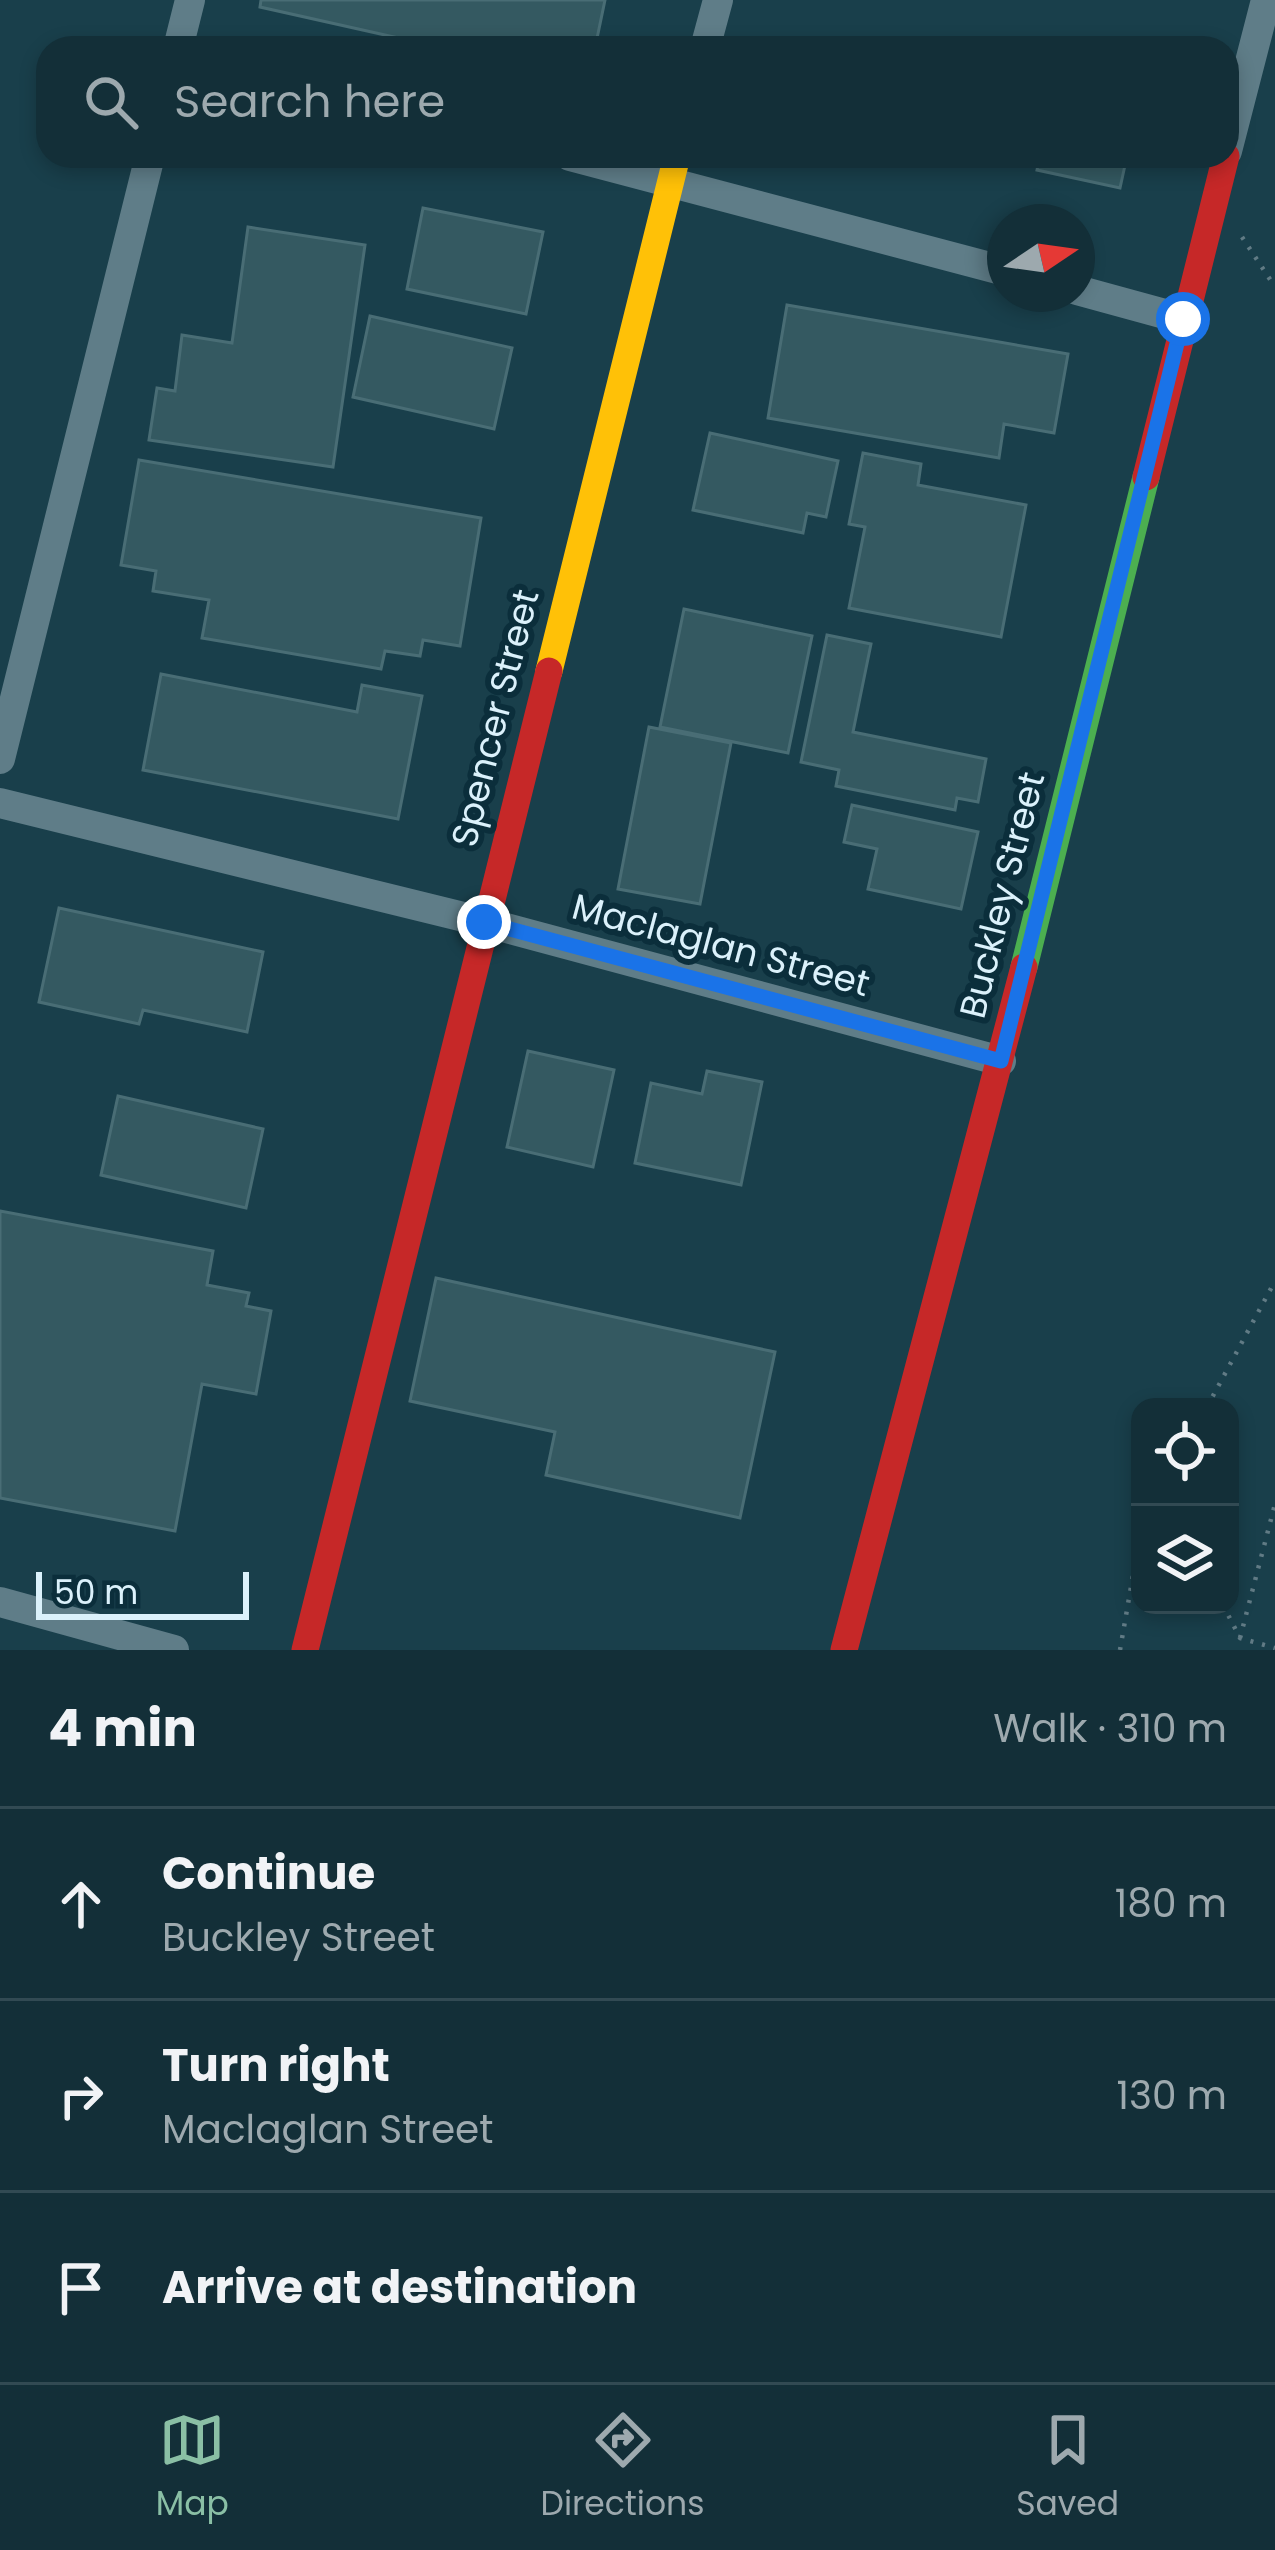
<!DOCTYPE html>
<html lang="en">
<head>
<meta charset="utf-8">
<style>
  body { margin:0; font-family:Poppins,sans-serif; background:#203b43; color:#f1f3f6 }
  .controls { position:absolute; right:36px; bottom:36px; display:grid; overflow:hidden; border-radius:24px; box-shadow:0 6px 18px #0003 }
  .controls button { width:108px; height:108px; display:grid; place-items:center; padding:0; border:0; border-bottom:3px solid #324a53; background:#132f38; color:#f1f3f6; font:60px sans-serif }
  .compass { position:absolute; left:987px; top:204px; width:108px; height:108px; border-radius:50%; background:#132f38; box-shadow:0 6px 18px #0003; rotate:77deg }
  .scale { position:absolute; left:36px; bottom:30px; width:213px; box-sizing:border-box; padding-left:12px; border:6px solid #dbf1fb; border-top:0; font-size:33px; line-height:42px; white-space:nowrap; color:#dbf1fb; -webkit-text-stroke:9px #0b2e3b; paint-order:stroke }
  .stop { position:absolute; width:36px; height:36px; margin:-27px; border:9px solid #1a73e8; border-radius:50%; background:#fff }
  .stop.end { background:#1a73e8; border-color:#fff; box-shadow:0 3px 12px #0008 }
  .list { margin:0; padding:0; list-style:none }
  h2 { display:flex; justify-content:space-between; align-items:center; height:156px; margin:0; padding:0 48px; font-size:51px }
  h2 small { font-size:39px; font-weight:400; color:#9da9ae }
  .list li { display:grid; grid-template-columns:78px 1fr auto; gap:36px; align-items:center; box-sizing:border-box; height:192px; padding:0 48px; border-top:3px solid #324a53 }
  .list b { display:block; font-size:45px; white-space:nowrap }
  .list p { margin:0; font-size:39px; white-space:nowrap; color:#9da9ae }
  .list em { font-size:39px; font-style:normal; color:#9da9ae }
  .icon { flex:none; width:66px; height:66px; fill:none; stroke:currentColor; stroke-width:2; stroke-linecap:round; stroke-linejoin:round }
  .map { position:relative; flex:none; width:1275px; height:1650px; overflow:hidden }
  .search { position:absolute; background:#132f38; box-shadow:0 6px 18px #0003; left:36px; right:36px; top:36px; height:132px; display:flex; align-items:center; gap:30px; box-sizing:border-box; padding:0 42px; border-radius:36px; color:#9da9ae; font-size:45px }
  .sheet { height:732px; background:#132f38 }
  nav { display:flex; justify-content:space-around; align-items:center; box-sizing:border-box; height:168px; border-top:3px solid #324a53; background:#132f38; font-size:33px; color:#9da9ae }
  nav a { display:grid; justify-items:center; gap:6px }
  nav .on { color:#8abfa5 }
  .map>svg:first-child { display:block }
  .building { fill:#345961; stroke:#496d75; stroke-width:3 }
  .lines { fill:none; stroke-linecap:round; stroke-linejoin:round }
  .path { stroke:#617b85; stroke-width:4.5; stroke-dasharray:3 9; stroke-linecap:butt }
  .street { stroke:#5f7d88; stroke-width:30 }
  .fast { stroke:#4caf50; stroke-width:27 }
  .slow { stroke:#ffc107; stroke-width:27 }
  .jam { stroke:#c62828; stroke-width:27 }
  .route { stroke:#1a73e8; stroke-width:15 }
  .labels { text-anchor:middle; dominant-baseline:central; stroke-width:12; stroke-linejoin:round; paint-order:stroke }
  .street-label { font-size:36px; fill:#dbf1fb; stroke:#0b2e3b }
</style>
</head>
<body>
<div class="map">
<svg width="1275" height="1650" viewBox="0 0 1275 1650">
  <rect width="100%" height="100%" fill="#193f4b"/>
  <!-- building -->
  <g class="building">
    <path d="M261,0H605L595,48H443L260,7Z"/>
    <path d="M1040,156H1127L1120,188L1037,170Z"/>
    <path d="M423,208L543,232L526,314L407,289Z"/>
    <path d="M248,227L365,245L333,467L149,440L157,388L175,391L182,335L232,343Z"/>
    <path d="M787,305L1068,354L1054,433L1004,424L999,458L768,418Z"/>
    <path d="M370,316L512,348L494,429L353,397Z"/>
    <path d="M710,433L838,461L826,517L807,513L803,533L693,510Z"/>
    <path d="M863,453L921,464L918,485L1026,505L1001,637L849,608L865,527L849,524Z"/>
    <path d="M139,460L481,518L460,646L423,640L420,656L385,651L381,669L202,638L209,600L153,591L156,571L121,565Z"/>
    <path d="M684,609L812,636L788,753L660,727Z"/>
    <path d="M827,635L871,644L853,732L986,759L978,802L957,798L955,810L836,786L839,770L801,762Z"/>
    <path d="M161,674L357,712L362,685L422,696L398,819L143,770Z"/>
    <path d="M649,727L731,743L700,904L618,889Z"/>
    <path d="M852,805L978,832L961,909L868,889L877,849L844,842Z"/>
    <path d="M59,908L263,952L247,1032L143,1010L139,1024L39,1002Z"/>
    <path d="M528,1051L614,1070L593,1167L507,1147Z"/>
    <path d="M707,1071L762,1082L741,1185L635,1163L651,1083L702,1094Z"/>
    <path d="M118,1096L263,1129L246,1208L101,1175Z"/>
    <path d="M0,1211L213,1251L207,1285L249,1293L246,1306L271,1311L256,1394L202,1384L175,1531L0,1498Z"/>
    <path d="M436,1278L775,1352L740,1518L546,1475L555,1432L410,1401Z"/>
  </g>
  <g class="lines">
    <!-- path -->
    <g class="path">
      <path d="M1242,237L1275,287"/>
      <path d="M1207,1407L1275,1281"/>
      <path d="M1223,1605L1240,1638L1275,1648"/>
      <path d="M1240,1638L1275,1504"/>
      <path d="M1120,1650L1140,1535"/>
    </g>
    <!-- street -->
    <g class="street">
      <path d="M178,48L190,0"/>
      <path d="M705,48L718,0"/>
      <path d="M1227,151L1266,0"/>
      <path d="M570,156L1005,271"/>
      <path d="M1077,290L1183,319"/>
      <path d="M0,759L150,156"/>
      <path d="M0,803L484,922L1001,1061"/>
      <path d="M0,1602L174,1650"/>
    </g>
    <!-- fast -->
    <path class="fast" d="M1024,967L1146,477"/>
    <!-- slow -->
    <path class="slow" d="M549,671L677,156"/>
    <!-- jam -->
    <g class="jam">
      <path d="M1146,477L1226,156"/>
      <path d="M305,1650L549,671"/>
      <path d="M844,1650L1024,967"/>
    </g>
  </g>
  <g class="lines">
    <!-- route -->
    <path class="route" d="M484,922L1001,1061L1183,319"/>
  </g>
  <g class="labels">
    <!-- street labels -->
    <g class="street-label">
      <text transform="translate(495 718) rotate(-76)">Spencer Street</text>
      <text transform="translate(1002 895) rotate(-76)">Buckley Street</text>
      <text transform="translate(721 945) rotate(15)">Maclaglan Street</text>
    </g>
  </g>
</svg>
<div class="controls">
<button><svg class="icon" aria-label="locate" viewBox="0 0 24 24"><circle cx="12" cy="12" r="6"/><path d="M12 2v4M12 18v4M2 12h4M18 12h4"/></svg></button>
<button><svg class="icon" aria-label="layers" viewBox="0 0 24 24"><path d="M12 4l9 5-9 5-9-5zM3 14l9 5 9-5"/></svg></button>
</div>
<svg class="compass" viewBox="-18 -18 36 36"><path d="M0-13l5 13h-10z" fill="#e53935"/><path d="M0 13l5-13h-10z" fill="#9da9ae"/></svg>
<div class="scale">50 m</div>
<div class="stop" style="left:1183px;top:319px"></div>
<div class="stop end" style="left:484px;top:922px"></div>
<div class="search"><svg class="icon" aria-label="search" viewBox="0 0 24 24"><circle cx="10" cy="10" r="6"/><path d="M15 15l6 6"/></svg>Search here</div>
</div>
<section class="sheet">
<h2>4 min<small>Walk · 310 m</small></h2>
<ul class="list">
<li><svg class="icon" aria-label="ahead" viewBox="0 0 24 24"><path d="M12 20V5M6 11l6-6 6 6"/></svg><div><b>Continue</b><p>Buckley Street</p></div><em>180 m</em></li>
<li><svg class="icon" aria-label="right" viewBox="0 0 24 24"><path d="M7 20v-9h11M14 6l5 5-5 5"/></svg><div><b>Turn right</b><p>Maclaglan Street</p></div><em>130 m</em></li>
<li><svg class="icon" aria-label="arrive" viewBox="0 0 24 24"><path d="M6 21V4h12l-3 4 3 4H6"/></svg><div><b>Arrive at destination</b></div></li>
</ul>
</section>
<nav>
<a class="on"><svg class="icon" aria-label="map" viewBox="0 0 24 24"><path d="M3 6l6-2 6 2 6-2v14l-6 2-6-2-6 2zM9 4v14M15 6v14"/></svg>Map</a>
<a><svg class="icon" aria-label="directions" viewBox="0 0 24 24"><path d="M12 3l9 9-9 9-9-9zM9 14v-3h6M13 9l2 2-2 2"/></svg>Directions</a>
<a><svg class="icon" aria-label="saved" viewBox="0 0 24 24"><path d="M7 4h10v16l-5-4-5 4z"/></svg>Saved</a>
</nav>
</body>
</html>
